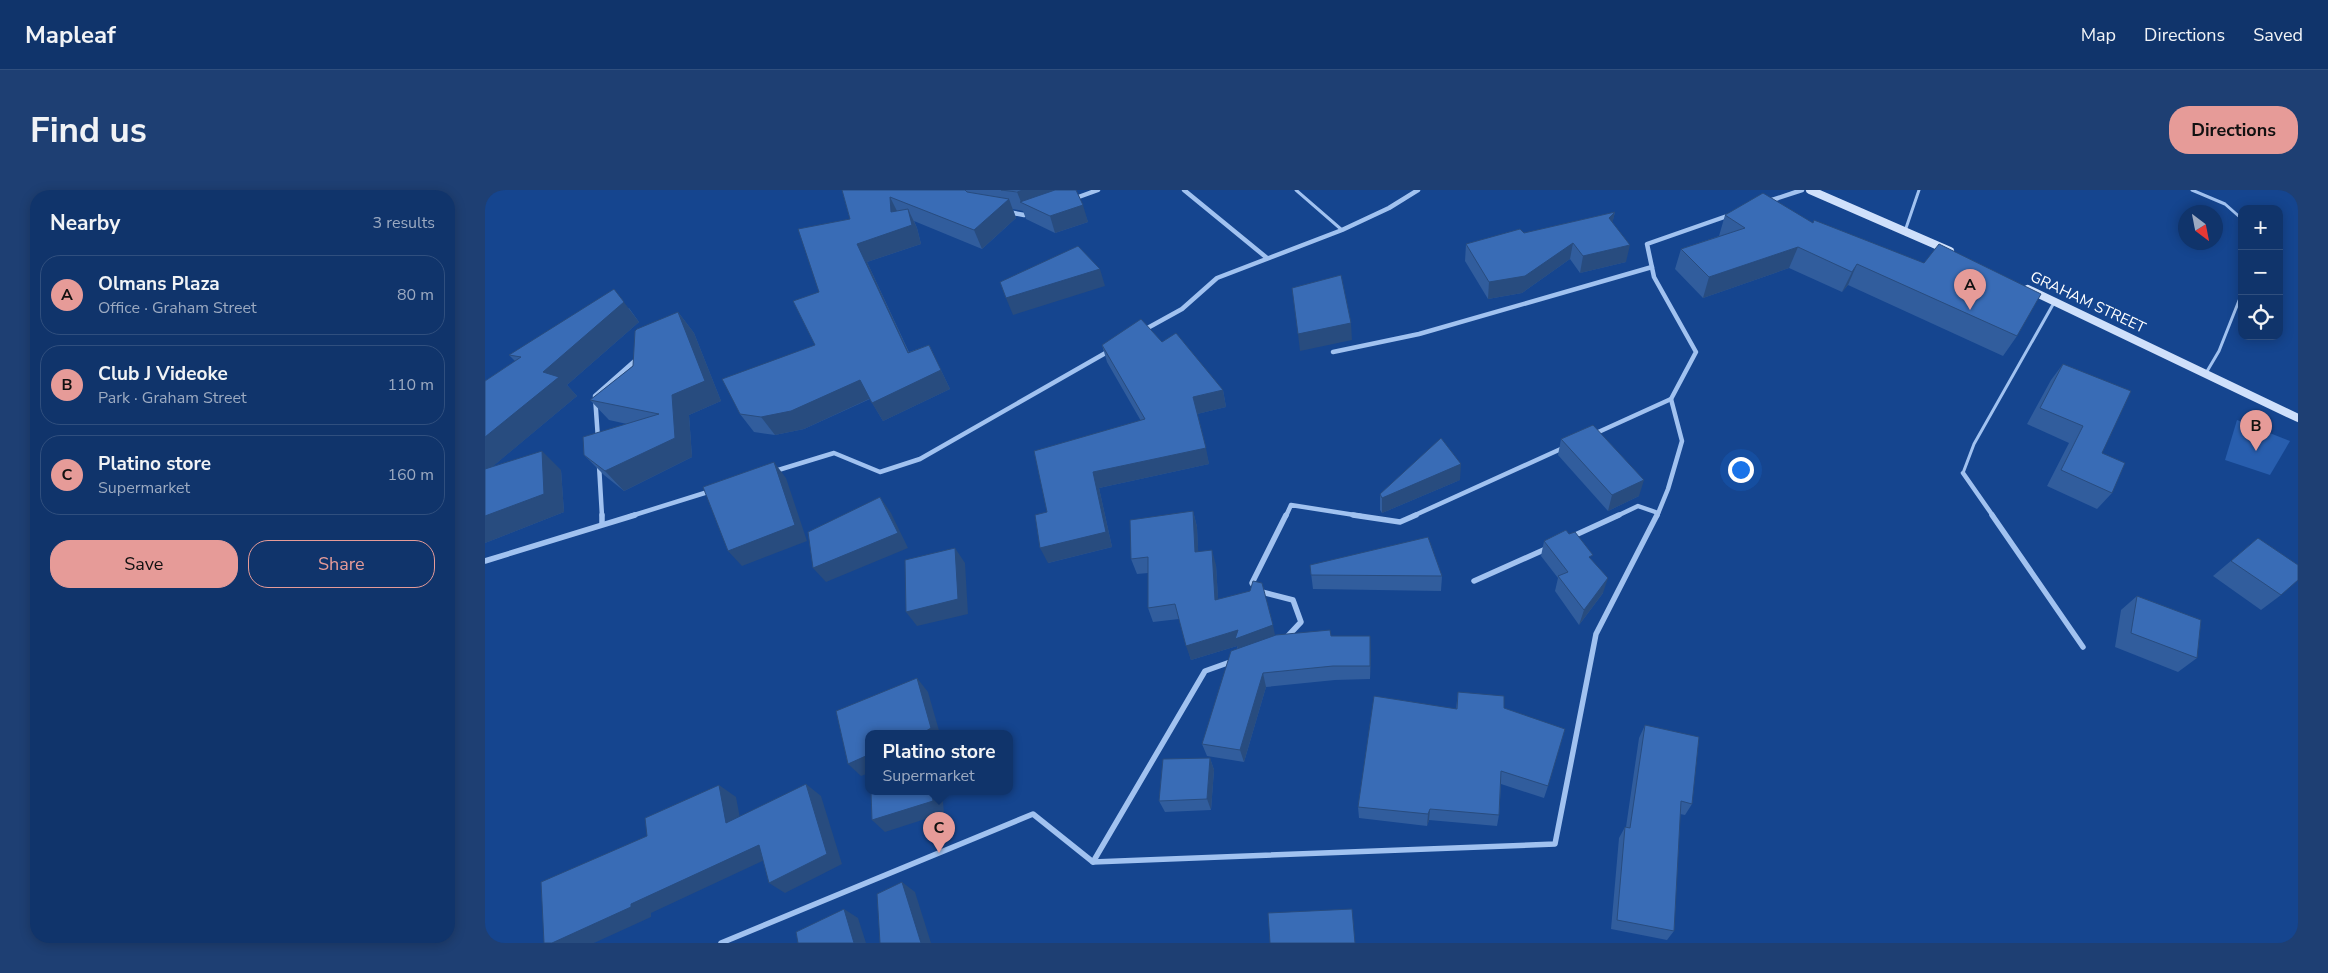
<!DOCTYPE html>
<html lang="en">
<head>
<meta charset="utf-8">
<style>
  body { margin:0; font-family:"Nunito Sans",sans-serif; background:#1e3f73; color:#f1f3f6 }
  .controls { position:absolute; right:15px; top:15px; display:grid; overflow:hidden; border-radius:10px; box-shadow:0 2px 12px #0003 }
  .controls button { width:45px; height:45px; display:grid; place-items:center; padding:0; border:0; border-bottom:1px solid #304f7e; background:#10346b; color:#f1f3f6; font:25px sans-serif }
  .compass { position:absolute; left:1693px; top:15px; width:45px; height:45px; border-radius:50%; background:#10346b; box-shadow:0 2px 12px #0003; rotate:148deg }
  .you { position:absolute; left:1255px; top:279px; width:18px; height:18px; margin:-12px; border:4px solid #fff; border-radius:50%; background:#1a73e8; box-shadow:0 0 0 8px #1a73e833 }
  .badge { display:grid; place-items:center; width:32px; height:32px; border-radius:50%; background:#e69b98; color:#111; font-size:16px; font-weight:700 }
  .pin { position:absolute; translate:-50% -41px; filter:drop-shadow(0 1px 2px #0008) }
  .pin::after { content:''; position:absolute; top:26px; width:18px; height:15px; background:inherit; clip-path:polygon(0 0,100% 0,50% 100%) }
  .popup { position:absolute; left:380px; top:540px; width:148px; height:65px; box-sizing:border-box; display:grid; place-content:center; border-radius:10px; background:#10346b; filter:drop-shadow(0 1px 4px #0005); font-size:16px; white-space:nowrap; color:#9caac1 }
  .popup b { font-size:19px; color:#f1f3f6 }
  .popup::after { content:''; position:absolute; left:50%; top:100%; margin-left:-10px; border:10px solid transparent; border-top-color:#10346b }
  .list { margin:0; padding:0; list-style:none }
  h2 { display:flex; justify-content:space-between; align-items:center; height:65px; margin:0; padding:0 20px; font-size:21px }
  h2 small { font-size:16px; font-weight:400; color:#9caac1 }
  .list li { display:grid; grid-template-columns:32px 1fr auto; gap:15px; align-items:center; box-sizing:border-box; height:80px; margin:0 10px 10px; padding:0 10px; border:1px solid #304f7e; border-radius:20px }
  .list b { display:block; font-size:19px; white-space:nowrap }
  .list p { margin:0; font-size:16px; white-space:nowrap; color:#9caac1 }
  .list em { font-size:16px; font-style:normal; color:#9caac1 }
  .actions { display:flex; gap:10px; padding:15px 20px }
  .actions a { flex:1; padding:11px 0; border:1px solid #e69b98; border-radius:20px; text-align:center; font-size:18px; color:#e69b98 }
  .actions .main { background:#e69b98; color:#111 }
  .icon { flex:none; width:28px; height:28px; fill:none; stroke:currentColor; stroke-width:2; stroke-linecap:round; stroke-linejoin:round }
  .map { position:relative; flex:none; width:1813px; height:753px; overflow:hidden; border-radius:20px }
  header { display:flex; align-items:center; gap:30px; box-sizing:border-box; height:70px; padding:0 25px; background:#10346b; border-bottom:1px solid #304f7e }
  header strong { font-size:24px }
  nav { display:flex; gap:28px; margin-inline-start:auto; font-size:18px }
  .intro { display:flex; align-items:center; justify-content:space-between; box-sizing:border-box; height:120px; padding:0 30px }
  h1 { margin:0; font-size:35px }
  .button { padding:12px 22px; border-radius:20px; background:#e69b98; color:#111; font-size:18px; font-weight:700 }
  main { display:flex; gap:30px; padding:0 30px }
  aside { flex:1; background:#10346b; border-radius:20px; box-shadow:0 2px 12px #0003 }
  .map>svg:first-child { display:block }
  .green { fill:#285eae }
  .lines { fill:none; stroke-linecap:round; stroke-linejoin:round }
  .lane { stroke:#a1c2f0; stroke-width:3 }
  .street-far1 { stroke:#a1c2f0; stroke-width:4.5 }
  .street { stroke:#a1c2f0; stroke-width:5.5 }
  .secondary { stroke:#cfe0fb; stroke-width:8 }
  .wall { fill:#315d9d }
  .shaded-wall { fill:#284c7f }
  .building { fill:#396cb6; stroke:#284c7f }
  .labels { text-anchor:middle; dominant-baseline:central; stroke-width:4; stroke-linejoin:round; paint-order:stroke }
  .street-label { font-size:15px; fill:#fff; stroke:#15458f }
</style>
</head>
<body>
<header>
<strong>Mapleaf</strong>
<nav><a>Map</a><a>Directions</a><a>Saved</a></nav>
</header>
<div class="intro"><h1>Find us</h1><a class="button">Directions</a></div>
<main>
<aside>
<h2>Nearby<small>3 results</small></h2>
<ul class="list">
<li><span class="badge">A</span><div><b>Olmans Plaza</b><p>Office · Graham Street</p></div><em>80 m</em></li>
<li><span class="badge">B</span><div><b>Club J Videoke</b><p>Park · Graham Street</p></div><em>110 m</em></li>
<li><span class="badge">C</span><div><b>Platino store</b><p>Supermarket</p></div><em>160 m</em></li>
</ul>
<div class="actions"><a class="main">Save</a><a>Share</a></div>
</aside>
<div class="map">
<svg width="1813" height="753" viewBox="0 0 1813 753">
  <rect width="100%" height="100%" fill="#15458f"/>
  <!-- green -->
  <path class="green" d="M1752,230L1805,251L1785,285L1740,270Z"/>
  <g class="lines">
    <!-- lane -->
    <g class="lane">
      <path d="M811,0L857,40"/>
      <path d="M1707,0L1740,14L1757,29"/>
      <path d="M1420,41L1434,0"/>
      <path d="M1721,183L1734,161L1757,103"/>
      <path d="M1478,283L1489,254L1570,111"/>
    </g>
    <!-- street-far1 -->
    <g class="street-far1">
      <path d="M699,0L782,68"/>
      <path d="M588,9L613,0"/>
      <path d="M1284,11L1317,0"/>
      <path d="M523,22L539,25L545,23"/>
      <path d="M659,140L697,119L732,88L857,40L904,18L933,0"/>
      <path d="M848,162L934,144L1167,77"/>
      <path d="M1109,244L1186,209L1211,162L1169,87L1162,54L1245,25"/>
      <path d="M113,249L110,206L152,169"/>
      <path d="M114,275L117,326"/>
      <path d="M290,281L349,263L395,282L435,269L624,161"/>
      <path d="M1478,283L1508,326"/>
      <path d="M146,326L226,301"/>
      <path d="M801,326L806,315L876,326"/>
      <path d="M928,326L1078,258"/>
      <path d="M1132,326L1153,316L1173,323"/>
      <path d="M1172,326L1183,299L1197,251L1186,209"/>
    </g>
    <!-- street -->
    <g class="street">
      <path d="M117,325V334"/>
      <path d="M868,325L915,332L931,325"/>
      <path d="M1507,325L1598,457"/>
      <path d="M1086,347L1134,325"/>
      <path d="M0,371L150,325"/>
      <path d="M989,391L1063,358"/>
      <path d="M801,448L816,432L808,410L773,401L767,393L801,325"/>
      <path d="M608,672L720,481L748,471"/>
      <path d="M236,753L548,624L608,672L1070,654L1111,444L1172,325"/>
    </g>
    <!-- secondary -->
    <g class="secondary">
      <path d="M1325,0L1465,61"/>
      <path d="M1543,99L1813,228"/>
    </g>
  </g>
  <!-- wall -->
  <g class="wall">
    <path d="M357,0H591L603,32L570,43L541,29L538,21L528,19L531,28L497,59L429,31L432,38L436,54L382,72L424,162L444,155L465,199L398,231L385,209L319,239L290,245L269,242L255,224L330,155L334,102L365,29Z"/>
    <path d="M1130,22L1127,33L1141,72L1095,83L1085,69L1037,103L1003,109L980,71L981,54L1039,43Z"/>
    <path d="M1240,25L1328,33L1532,146L1518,166L1363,95L1357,102L1304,78L1218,108L1190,79L1196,59L1234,46Z"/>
    <path d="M144,118L154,132L82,195L92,206L8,276L76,280L79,322L0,353V191L30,171L24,165Z"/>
    <path d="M193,122L209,143L236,211L204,225L207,267L139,301L119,285L99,265L142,234L124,230L105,210L148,176Z"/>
    <path d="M677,152L738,200L741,217L712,224L724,274L614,298L627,357L563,373L562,322L656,231L622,172L617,155Z"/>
    <path d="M1578,174L1617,263L1627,303L1612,319L1562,296L1584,253L1542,234L1566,190Z"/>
    <path d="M1076,249L1154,306L1123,321L1073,265Z"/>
    <path d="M975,290L897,323L895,320V304Z"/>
    <path d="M708,321L712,337L713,362L731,375L733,409L790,445L846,446L886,460L885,489L850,490L781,497L759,572L722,566L717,554L752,459V456L706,470L694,429L668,432L663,418V383L652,384L646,369Z"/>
    <path d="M1773,348L1796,405L1776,420L1728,386Z"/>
    <path d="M1059,351L1107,370L1118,403L1094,435L1070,401L1073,388L1056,366Z"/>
    <path d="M825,375L957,386L956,401L828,399Z"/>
    <path d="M1652,406L1712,468L1693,482L1630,457L1636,420Z"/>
    <path d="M973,502L1019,518L1063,596L1059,608L1016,594L1014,625L1012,636L944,630L942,636L874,628L873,617L971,519Z"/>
    <path d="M1160,535L1207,614L1200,625L1195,624L1189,741L1182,750L1126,739L1134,648L1140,637H1141L1154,548Z"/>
    <path d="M725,568L729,580L726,620L680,622L674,611Z"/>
  </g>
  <!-- shaded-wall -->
  <g class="shaded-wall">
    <path d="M538,0H589L536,12L532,2Z"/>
    <path d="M405,7L414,25L423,19L432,38L436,54L382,72L432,181L423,163L372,54L406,22Z"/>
    <path d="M524,9L531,28L497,59L489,40Z"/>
    <path d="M598,15L603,32L570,43L565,26Z"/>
    <path d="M1130,22L1126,39L1124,28Z"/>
    <path d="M1088,53L1085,69L1037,103L1003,109L1004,92Z"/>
    <path d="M1145,55L1141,72L1095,83L1098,66Z"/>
    <path d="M1313,57L1304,78L1218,108L1224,87Z"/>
    <path d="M1372,74L1363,95L1357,102L1367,82Z"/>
    <path d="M615,79L620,96L528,125L521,108Z"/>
    <path d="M129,99L154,132L82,195L92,206L0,283V247Z"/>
    <path d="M193,122L209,143L236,211L204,225L207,267L139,301L120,281L190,248L187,205Z"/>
    <path d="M866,133L867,150L815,161L813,144Z"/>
    <path d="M444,155L465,199L398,231L387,213Z"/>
    <path d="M375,190L386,208L319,239L290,245L276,227Z"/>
    <path d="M738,200L741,217L712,224L708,207Z"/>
    <path d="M721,258L724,274L614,298L627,357L563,373L555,358L608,282Z"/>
    <path d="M57,261L76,280L79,322L0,353V326Z"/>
    <path d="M289,272L301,288L322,351L257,376L243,361Z"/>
    <path d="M976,274L975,290L897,323V308Z"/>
    <path d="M1159,290L1154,306L1123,321L1127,305Z"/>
    <path d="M395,307L406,323L423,358L341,392L328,378Z"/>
    <path d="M708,321L712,337L714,377L710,362Z"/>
    <path d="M470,358L480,373L483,424L432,436L421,422Z"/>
    <path d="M727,360L731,375L734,424L730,410Z"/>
    <path d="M1123,388L1118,403L1094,435L1099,420Z"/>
    <path d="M788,435L791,450L754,463L752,456L706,470L701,456L753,440Z"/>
    <path d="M885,446L886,460L885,489Z"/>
    <path d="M778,483L781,497L759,572L755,560Z"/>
    <path d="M432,488L443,502L455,544H441Z"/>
    <path d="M383,565L384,583L376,586L363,574Z"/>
    <path d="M725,568L729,580L726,620L722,609Z"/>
    <path d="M321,594L336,606L357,674L300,703L284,693Z"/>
    <path d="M234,595L251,607L258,644L241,633Z"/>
    <path d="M447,602H457L459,623L400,642L387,630Z"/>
    <path d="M945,619L944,630L942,636L943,624Z"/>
    <path d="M274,655L290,665L166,723V727L109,753H67L146,714Z"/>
    <path d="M417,692L430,702L446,753H436Z"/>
    <path d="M359,719L373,728L381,753H369Z"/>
  </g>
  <!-- building -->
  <g class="building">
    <path d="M357,0H480L482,2L524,9L489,40L405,7L406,22L423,19L427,35L372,54L423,163L444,155L456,180L387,213L375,190L306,221L276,227L255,224L237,189L330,155L308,111L334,102L313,39L365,29Z"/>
    <path d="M516,0H538L532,2Z"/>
    <path d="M570,0H591L598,15L565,26L535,12Z"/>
    <path d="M1278,3L1328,33L1329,30L1439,73L1454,54L1556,104L1532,146L1372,74L1367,82L1313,57L1224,87L1196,59L1260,38L1240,25Z"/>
    <path d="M1130,22L1124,28L1145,55L1098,66L1088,53L1040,86L1004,92L981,54L1035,39L1039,43Z"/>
    <path d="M593,56L615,79L521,108L515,92Z"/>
    <path d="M856,85L866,133L813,144L807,98Z"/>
    <path d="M129,99L139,112L58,182L74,187L0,247V191L36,167L24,165Z"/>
    <path d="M193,122L220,191L187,205L190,248L120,281L99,265L98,247L174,224L105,210L148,176L150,141L152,139Z"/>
    <path d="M656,129L677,152L691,143L738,200L708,207L721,258L608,282L621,342L555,358L550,325L562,322L549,261L660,229L617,155Z"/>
    <path d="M1578,174L1646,201L1617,263L1640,273L1627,303L1576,280L1598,236L1555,218Z"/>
    <path d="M1108,235L1159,290L1127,305L1076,249Z"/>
    <path d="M956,248L976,274L897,308L895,304Z"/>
    <path d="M57,261L59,304L0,326V279Z"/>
    <path d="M289,272L310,335L243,361L218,297Z"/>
    <path d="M395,307L413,343L328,378L323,342Z"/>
    <path d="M708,321L710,362L727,360L730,410L765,401L768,391L777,393L788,435L750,449L753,440L701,456L690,414L663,418V367L646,369L645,330Z"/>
    <path d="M1081,340L1084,344L1090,342L1108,365L1104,367L1123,388L1099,420L1073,386L1083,382L1059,351Z"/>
    <path d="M943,347L957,386L826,385L825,375Z"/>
    <path d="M1773,348L1813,375V390L1796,405L1746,371Z"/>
    <path d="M470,358L473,409L421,422L420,370Z"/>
    <path d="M1652,406L1716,430L1712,468L1646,443Z"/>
    <path d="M845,440L846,446H885V476H848L778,483L755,560L717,554L746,461L791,445Z"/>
    <path d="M432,488L446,538L441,541V544H384V578L383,565L363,574L351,521Z"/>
    <path d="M973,502L1019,506V518L1080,539L1063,596L1016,581L1014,625L945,619L943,624L873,617L889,506L972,519Z"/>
    <path d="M1160,535L1214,547L1207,614L1196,611L1189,741L1132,730L1140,637L1145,638Z"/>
    <path d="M725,568L722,609L674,611L678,569Z"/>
    <path d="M321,594L342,664L284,693L274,655L146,714V717L67,753H59L56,692L162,646L160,628L234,595L241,633Z"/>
    <path d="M386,602H447L448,611L387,630Z"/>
    <path d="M417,692L436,753H395L392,704Z"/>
    <path d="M359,719L369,753H313L311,742Z"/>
    <path d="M867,719L870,753H785L783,723Z"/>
  </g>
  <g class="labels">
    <!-- street labels -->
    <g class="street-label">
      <text transform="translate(1603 112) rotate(25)">GRAHAM STREET</text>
    </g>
  </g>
</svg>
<div class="controls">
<button>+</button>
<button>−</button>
<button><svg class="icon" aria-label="locate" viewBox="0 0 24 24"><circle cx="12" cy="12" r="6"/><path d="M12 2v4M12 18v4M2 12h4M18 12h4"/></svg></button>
</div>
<svg class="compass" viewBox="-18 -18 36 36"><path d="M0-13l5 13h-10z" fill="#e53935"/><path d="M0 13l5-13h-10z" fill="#9caac1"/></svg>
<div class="you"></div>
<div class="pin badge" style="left:1485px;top:120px">A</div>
<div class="pin badge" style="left:1771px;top:261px">B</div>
<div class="pin badge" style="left:454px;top:663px">C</div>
<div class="popup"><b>Platino store</b>Supermarket</div>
</div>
</main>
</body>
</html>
